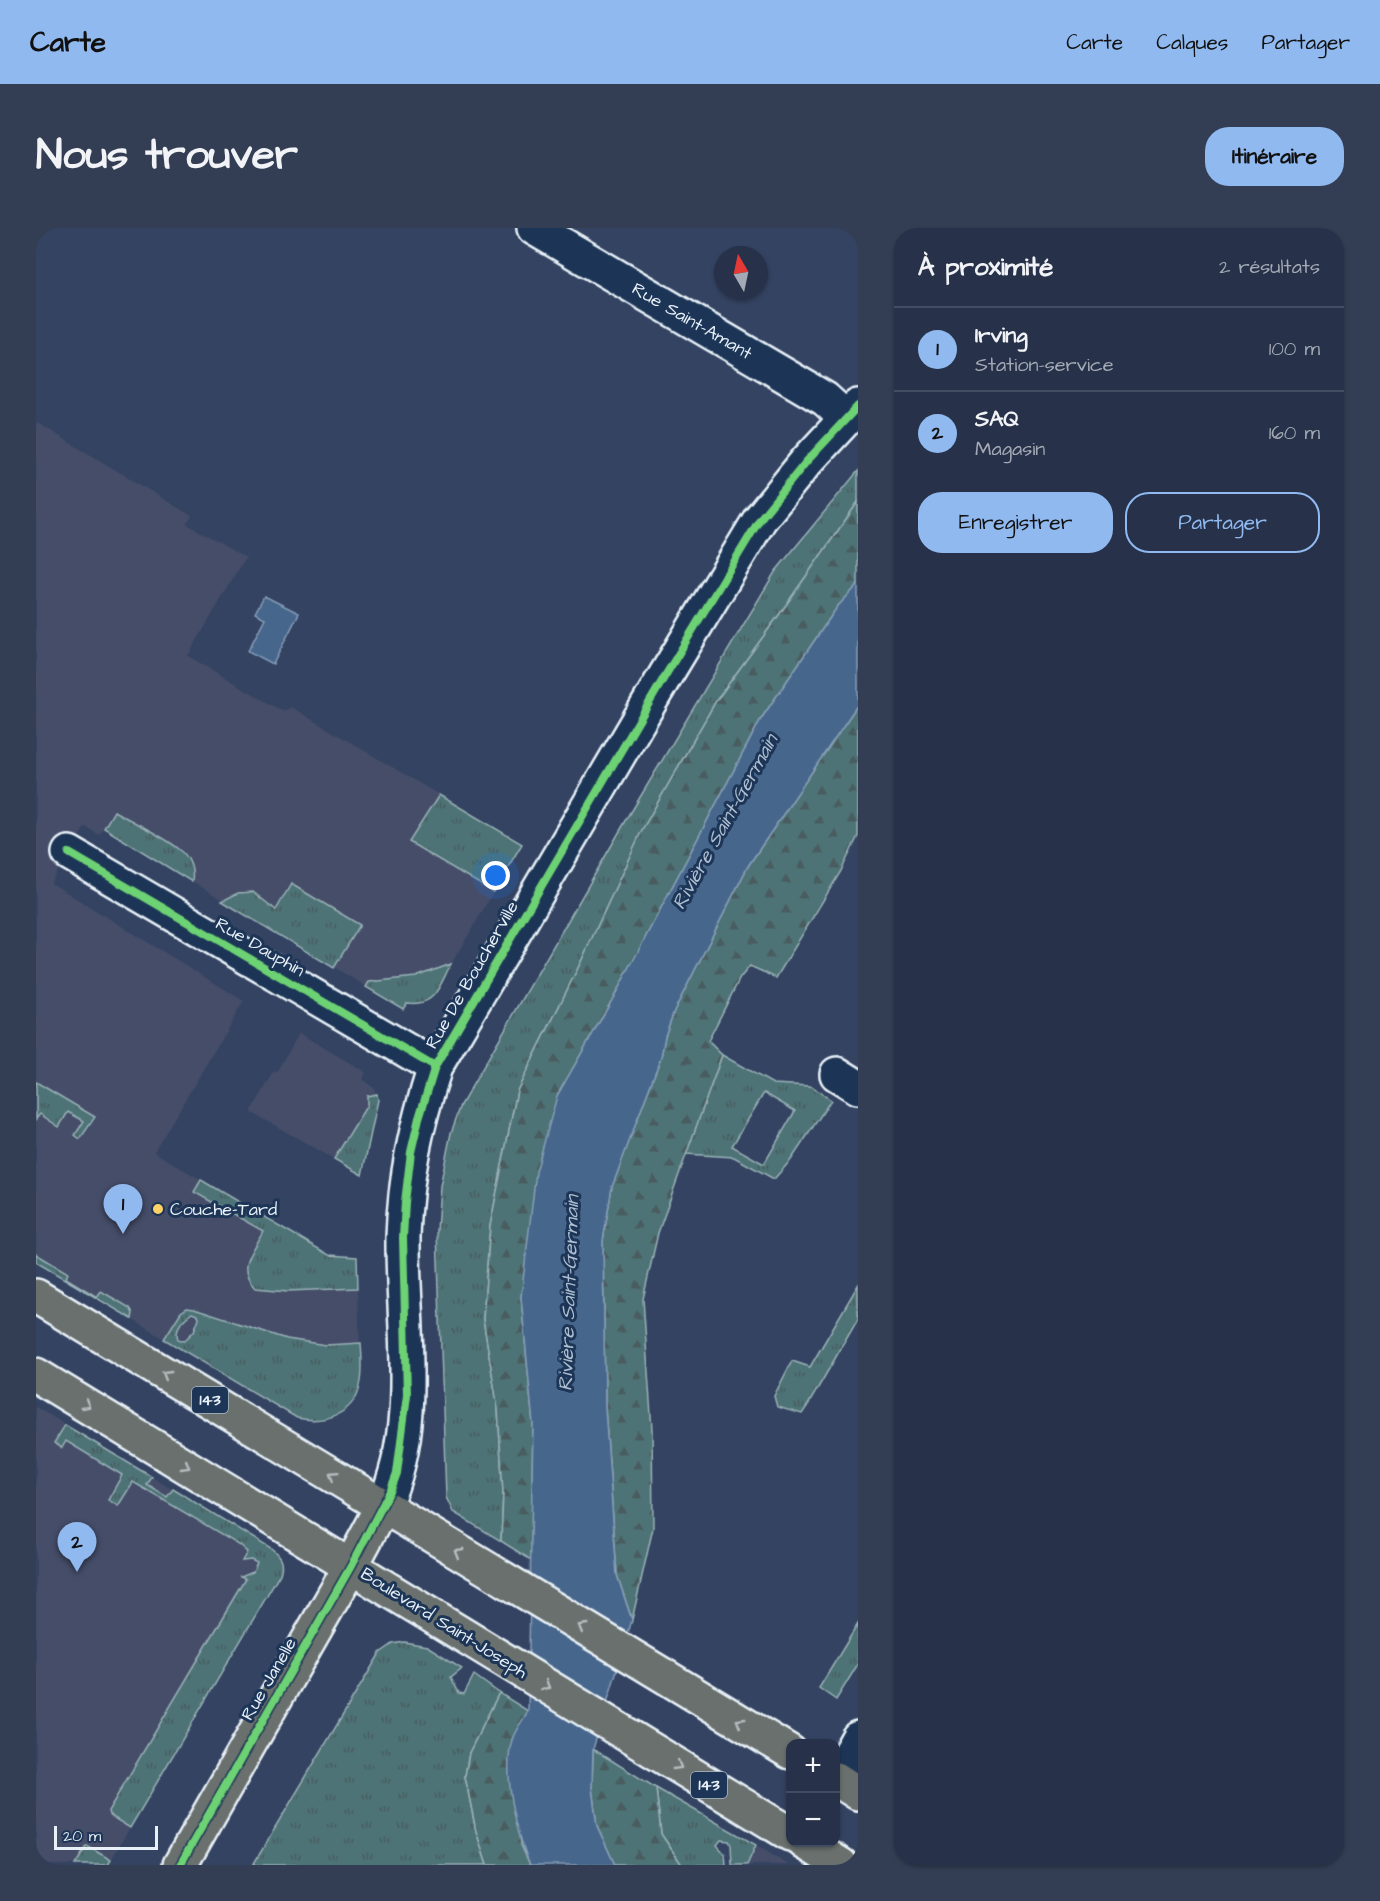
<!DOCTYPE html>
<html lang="fr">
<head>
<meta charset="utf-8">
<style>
  body { margin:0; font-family:"Architects Daughter",sans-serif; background:#333e54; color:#f1f3f6 }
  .controls { position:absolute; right:18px; bottom:18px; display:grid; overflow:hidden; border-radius:12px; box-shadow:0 2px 4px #0004 }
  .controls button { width:54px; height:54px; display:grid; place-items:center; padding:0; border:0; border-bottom:2px solid #434d62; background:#27324a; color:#f1f3f6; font:30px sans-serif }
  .compass { position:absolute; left:678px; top:18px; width:54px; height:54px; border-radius:50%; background:#27324a; box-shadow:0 2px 4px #0004; rotate:351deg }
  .scale { position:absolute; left:18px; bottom:15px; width:104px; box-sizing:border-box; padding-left:6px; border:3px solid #e8f1f8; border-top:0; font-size:16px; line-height:21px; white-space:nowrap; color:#e8f1f8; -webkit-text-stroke:4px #1d3557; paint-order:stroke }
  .you { position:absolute; left:460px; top:648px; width:21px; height:21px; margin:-15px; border:4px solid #fff; border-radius:50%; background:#1a73e8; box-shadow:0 0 0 9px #1a73e833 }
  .badge { display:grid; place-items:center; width:39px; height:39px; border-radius:50%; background:#90b9f0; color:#111; font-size:20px; font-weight:700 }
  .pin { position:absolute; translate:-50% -50px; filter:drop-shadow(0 2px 3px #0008) }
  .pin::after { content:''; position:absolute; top:32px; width:21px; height:18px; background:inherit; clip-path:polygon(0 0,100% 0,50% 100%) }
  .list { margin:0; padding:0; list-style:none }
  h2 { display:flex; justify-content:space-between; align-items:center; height:78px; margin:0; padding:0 24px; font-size:26px }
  h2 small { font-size:20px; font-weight:400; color:#a4aab5 }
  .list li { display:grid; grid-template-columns:39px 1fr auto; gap:18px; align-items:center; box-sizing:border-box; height:84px; padding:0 24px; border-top:2px solid #434d62 }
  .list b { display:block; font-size:22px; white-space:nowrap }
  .list p { margin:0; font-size:20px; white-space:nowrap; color:#a4aab5 }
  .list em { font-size:20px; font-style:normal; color:#a4aab5 }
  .actions { display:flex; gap:12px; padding:18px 24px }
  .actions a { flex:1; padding:14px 0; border:2px solid #90b9f0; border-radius:24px; text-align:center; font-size:21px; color:#90b9f0 }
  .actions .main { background:#90b9f0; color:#111 }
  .map { position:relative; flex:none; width:822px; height:1637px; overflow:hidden; border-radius:24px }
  header { display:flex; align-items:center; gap:36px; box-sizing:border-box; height:84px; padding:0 30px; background:#90b9f0; color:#111 }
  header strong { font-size:28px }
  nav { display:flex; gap:33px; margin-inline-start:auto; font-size:21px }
  .intro { display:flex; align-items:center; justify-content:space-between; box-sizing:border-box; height:144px; padding:0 36px }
  h1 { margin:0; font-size:42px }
  .button { padding:15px 27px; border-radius:24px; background:#90b9f0; color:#111; font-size:21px; font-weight:700 }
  main { display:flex; gap:36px; padding:0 36px }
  aside { flex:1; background:#27324a; border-radius:24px; box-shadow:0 2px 4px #0004 }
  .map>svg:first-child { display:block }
  .built { fill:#444d69 }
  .grass { fill:url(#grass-tufts); stroke:#9ab2b7; stroke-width:1.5; fill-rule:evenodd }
  .forest { fill:url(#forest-firs); stroke:#9ab2b7; stroke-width:1.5 }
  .water { fill:#46668c; stroke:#879eb7; stroke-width:1.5 }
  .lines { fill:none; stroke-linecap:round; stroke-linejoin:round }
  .minor-casing { stroke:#e8f1f8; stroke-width:38 }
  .major-casing { stroke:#e8f1f8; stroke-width:38 }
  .minor { stroke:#1d3557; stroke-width:33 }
  .major { stroke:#6b706d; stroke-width:33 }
  .cycleway-casing { stroke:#1d3557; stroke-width:11 }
  .cycleway { stroke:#6cd273; stroke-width:8 }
  .oneway { stroke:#b6bdc0 }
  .poi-dot { fill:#ffd166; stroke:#1d3557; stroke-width:2 }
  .labels { text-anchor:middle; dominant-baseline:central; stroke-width:6; stroke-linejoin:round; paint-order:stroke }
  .shield { fill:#1d3557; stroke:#abb9c8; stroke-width:1.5 }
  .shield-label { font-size:16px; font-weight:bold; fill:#e8f1f8 }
  .street-label { font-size:18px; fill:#e8f1f8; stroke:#1d3557 }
  .poi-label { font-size:18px; fill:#e8f1f8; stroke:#1d3557; text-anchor:start }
  .water-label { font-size:20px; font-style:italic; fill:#afc0d2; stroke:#1d3557 }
</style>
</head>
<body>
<header>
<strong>Carte</strong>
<nav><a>Carte</a><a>Calques</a><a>Partager</a></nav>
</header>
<div class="intro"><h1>Nous trouver</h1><a class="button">Itinéraire</a></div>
<main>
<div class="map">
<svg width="822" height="1637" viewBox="0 0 822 1637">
  <defs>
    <pattern id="grass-tufts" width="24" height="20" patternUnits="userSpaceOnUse" patternTransform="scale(1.5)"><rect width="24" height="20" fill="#4d7376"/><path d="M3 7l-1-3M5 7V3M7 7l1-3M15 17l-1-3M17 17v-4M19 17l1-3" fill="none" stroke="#495b5e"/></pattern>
    <pattern id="forest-firs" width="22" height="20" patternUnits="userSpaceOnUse" patternTransform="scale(1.5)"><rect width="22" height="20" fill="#4d7376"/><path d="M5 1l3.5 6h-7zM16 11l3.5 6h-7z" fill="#495b5e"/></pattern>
  </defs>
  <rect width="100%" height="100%" fill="#344362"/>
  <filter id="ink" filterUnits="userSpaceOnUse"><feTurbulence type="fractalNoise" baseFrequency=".0167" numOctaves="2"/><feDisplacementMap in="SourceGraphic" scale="12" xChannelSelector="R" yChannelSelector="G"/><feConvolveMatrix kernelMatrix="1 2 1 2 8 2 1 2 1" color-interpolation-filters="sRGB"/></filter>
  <g filter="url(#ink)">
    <!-- built -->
    <g class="built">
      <path d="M0,194L156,288L151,296L210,329L152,428L247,483L255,479L486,616L394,772L386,776L371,775L367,781L68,600L63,607L49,599L15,655L208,773L118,924L293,1027L321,1029L325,1153L322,1165L316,1176L297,1189L285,1192L261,1190L0,1034Z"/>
      <path d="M263,805L326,842L330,845L326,851L338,860L342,872L326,947L215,884L238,844L241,845Z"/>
      <path d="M0,1179L235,1321L244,1329L247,1338L244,1346L72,1637H0Z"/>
      <path d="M720,1617L753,1637H711Z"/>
    </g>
    <!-- grass -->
    <g class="grass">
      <path d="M822,243V274L743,387L680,473L606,602L543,738L481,863L454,998L447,1091L462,1181L467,1265L465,1313L417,1284L410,1269L401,1003L404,958L415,905L425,877L588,596L739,344Z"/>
      <path d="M403,567L486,616L457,664L373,614Z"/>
      <path d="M78,583C98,595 126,607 143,621C154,629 158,642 156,654L68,600Z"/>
      <path d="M255,656L324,697L298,740L186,673L202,665L217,664L240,682Z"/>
      <path d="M415,736C403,758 400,779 371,775L367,781L330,759L333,754L380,749Z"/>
      <path d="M686,827L737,856L774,858L795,872L755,932L738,951L698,929L650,926ZM728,865L759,883L728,936L696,918Z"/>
      <path d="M0,854L59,889L44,911L39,907L48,893L32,884L23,899L4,886L0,891Z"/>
      <path d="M341,866L342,872L326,947L298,931L331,877V868Z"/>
      <path d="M165,952L293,1027L321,1029L322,1060L252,1063L219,1060C199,1039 216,1024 227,1003L158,964Z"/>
      <path d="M0,1026L32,1045L30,1050L61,1069L65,1063L94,1080L97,1085L96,1091L0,1034Z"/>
      <path d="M822,1057V1091L772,1177L766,1186L741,1179L738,1168L756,1133L774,1139Z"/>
      <path d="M151,1080L158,1081L251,1111L290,1117L325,1115C326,1128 327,1141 325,1153C320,1186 290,1196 261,1190L128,1111L145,1084ZM156,1085L161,1087L163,1090L158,1103L148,1113L142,1111C138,1100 147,1091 156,1085Z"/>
      <path d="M29,1197L116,1249L111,1257L131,1269L137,1261L235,1321C244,1329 248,1334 244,1346L94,1600L73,1587L72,1583L210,1351L205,1349L217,1344L221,1335L215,1332L206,1333L211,1324L202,1316L97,1254L82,1278L72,1272L86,1247L30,1213L26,1220L18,1215Z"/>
      <path d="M822,1396V1436L800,1472L783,1460Z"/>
      <path d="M368,1414L391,1418L426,1440L415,1449L423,1465L428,1466L438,1447L463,1465L433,1525L429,1548L440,1603L451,1637H217L344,1425L357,1416Z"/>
      <path d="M620,1560L720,1617L711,1637H696L695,1617L693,1613L685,1612L681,1617L689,1626L690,1637H646L625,1606Z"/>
      <path d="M51,1618L75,1632L72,1637H39Z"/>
    </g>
    <!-- forest -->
    <g class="forest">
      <path d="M822,274V357L802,378L725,491L579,767L521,868L485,1069L497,1196L495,1332L465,1313L467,1265L462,1181L447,1091L454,998L481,863L543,738L606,602L680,473L743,387Z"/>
      <path d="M822,476V608L805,643L740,750L714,738L704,750L672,813L686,827L622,1005L607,1071L616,1202L617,1300L596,1392L581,1347L569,1180L567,1013L576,958L625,829L629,808L638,783L712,638Z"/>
      <path d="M463,1465L492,1483L476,1512L485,1617L494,1637H451L440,1603L429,1548L433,1525Z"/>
      <path d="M557,1521L620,1560L625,1606L646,1637H579L561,1598L556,1560Z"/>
    </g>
    <!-- water -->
    <g class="water">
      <path d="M822,357V476L712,638L638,783L629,808L625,829L576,959L567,1013L569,1180L581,1347L596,1392L557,1521L556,1560L561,1598L579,1637H494C481,1606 466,1545 476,1512C479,1502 487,1492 492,1483L497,1196L485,1069L500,944L521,868L579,767L725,491L802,378Z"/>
      <path d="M228,368L263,385L237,436L212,423L229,390L219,385Z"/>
    </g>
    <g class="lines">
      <!-- minor casing -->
      <g class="minor-casing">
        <g id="minor">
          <path d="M498,0L789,171L810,190"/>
          <path d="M33,625L399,839"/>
          <path d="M801,846L822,859"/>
          <path d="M347,1278C386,1200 366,1094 367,1009C369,947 380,898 399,839L629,448L724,291L770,234L822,178"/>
          <path d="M800,1550L822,1510"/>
        </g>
      </g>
      <!-- major casing -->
      <g class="major-casing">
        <g id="major">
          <path d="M0,1068L754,1524"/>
          <path d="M0,1147L754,1606"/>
          <path d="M800,1551L822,1565"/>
          <path d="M768,1614L805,1637"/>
          <path d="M144,1637L315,1338L347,1278"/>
        </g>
      </g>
      <!-- minor -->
      <use href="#minor" class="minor"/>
      <!-- major -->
      <use href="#major" class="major"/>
      <!-- cycleway casing -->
      <g class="cycleway-casing">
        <g id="cycleway">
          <path d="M33,625L399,839"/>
          <path d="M144,1637L315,1338L355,1261L361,1245L371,1167L367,1010L369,974L375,924L383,890L399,839L629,448L724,291L770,234L822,178"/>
        </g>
      </g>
      <!-- cycleway -->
      <use href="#cycleway" class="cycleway"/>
    </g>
    <!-- one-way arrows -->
    <defs><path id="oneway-chevron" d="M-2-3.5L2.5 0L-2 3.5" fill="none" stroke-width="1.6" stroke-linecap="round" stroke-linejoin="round" transform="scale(1.5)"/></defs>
    <g class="oneway">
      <use href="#oneway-chevron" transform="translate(130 1146) rotate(-149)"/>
      <use href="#oneway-chevron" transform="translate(50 1177) rotate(31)"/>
      <use href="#oneway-chevron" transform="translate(150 1238) rotate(31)"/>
      <use href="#oneway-chevron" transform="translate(297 1247) rotate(-148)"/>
      <use href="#oneway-chevron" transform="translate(422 1324) rotate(-149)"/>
      <use href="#oneway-chevron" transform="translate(546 1399) rotate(-149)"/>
      <use href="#oneway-chevron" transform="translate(510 1458) rotate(31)"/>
      <use href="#oneway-chevron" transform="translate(704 1494) rotate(-149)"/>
      <use href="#oneway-chevron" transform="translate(642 1538) rotate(31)"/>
    </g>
  </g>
  <!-- markers -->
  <circle class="poi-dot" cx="122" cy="981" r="6"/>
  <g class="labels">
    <!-- shield labels -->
    <g class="shield">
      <rect x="156" y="1159" width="36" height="26" rx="4.5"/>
      <rect x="655" y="1544" width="36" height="26" rx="4.5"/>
    </g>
    <g class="shield-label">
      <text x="174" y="1172">143</text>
      <text x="673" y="1557">143</text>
    </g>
    <!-- street labels -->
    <g class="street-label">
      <text transform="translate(656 93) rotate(30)">Rue Saint-Amant</text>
      <text transform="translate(224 719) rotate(30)">Rue Dauphin</text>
      <text transform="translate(436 747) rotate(-60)">Rue De Boucherville</text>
      <text transform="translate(408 1395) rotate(32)">Boulevard Saint-Joseph</text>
      <text transform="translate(233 1451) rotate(-60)">Rue Janelle</text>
    </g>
    <!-- poi labels -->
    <g class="poi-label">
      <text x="134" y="981">Couche-Tard</text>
    </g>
    <!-- water labels -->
    <g class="water-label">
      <text transform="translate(689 594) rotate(-61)">Rivière Saint-Germain</text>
      <text transform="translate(533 1065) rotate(-88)">Rivière Saint-Germain</text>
    </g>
  </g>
</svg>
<div class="controls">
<button>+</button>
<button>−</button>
</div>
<svg class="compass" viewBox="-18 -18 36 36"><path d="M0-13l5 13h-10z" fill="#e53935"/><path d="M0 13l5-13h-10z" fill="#a4aab5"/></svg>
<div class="scale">20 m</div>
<div class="you"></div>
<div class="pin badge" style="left:87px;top:1006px">1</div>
<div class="pin badge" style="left:41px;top:1344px">2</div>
</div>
<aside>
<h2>À proximité<small>2 résultats</small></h2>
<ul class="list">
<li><span class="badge">1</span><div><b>Irving</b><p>Station-service</p></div><em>100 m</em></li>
<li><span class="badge">2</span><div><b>SAQ</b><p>Magasin</p></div><em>160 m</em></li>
</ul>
<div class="actions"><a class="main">Enregistrer</a><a>Partager</a></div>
</aside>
</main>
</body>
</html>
